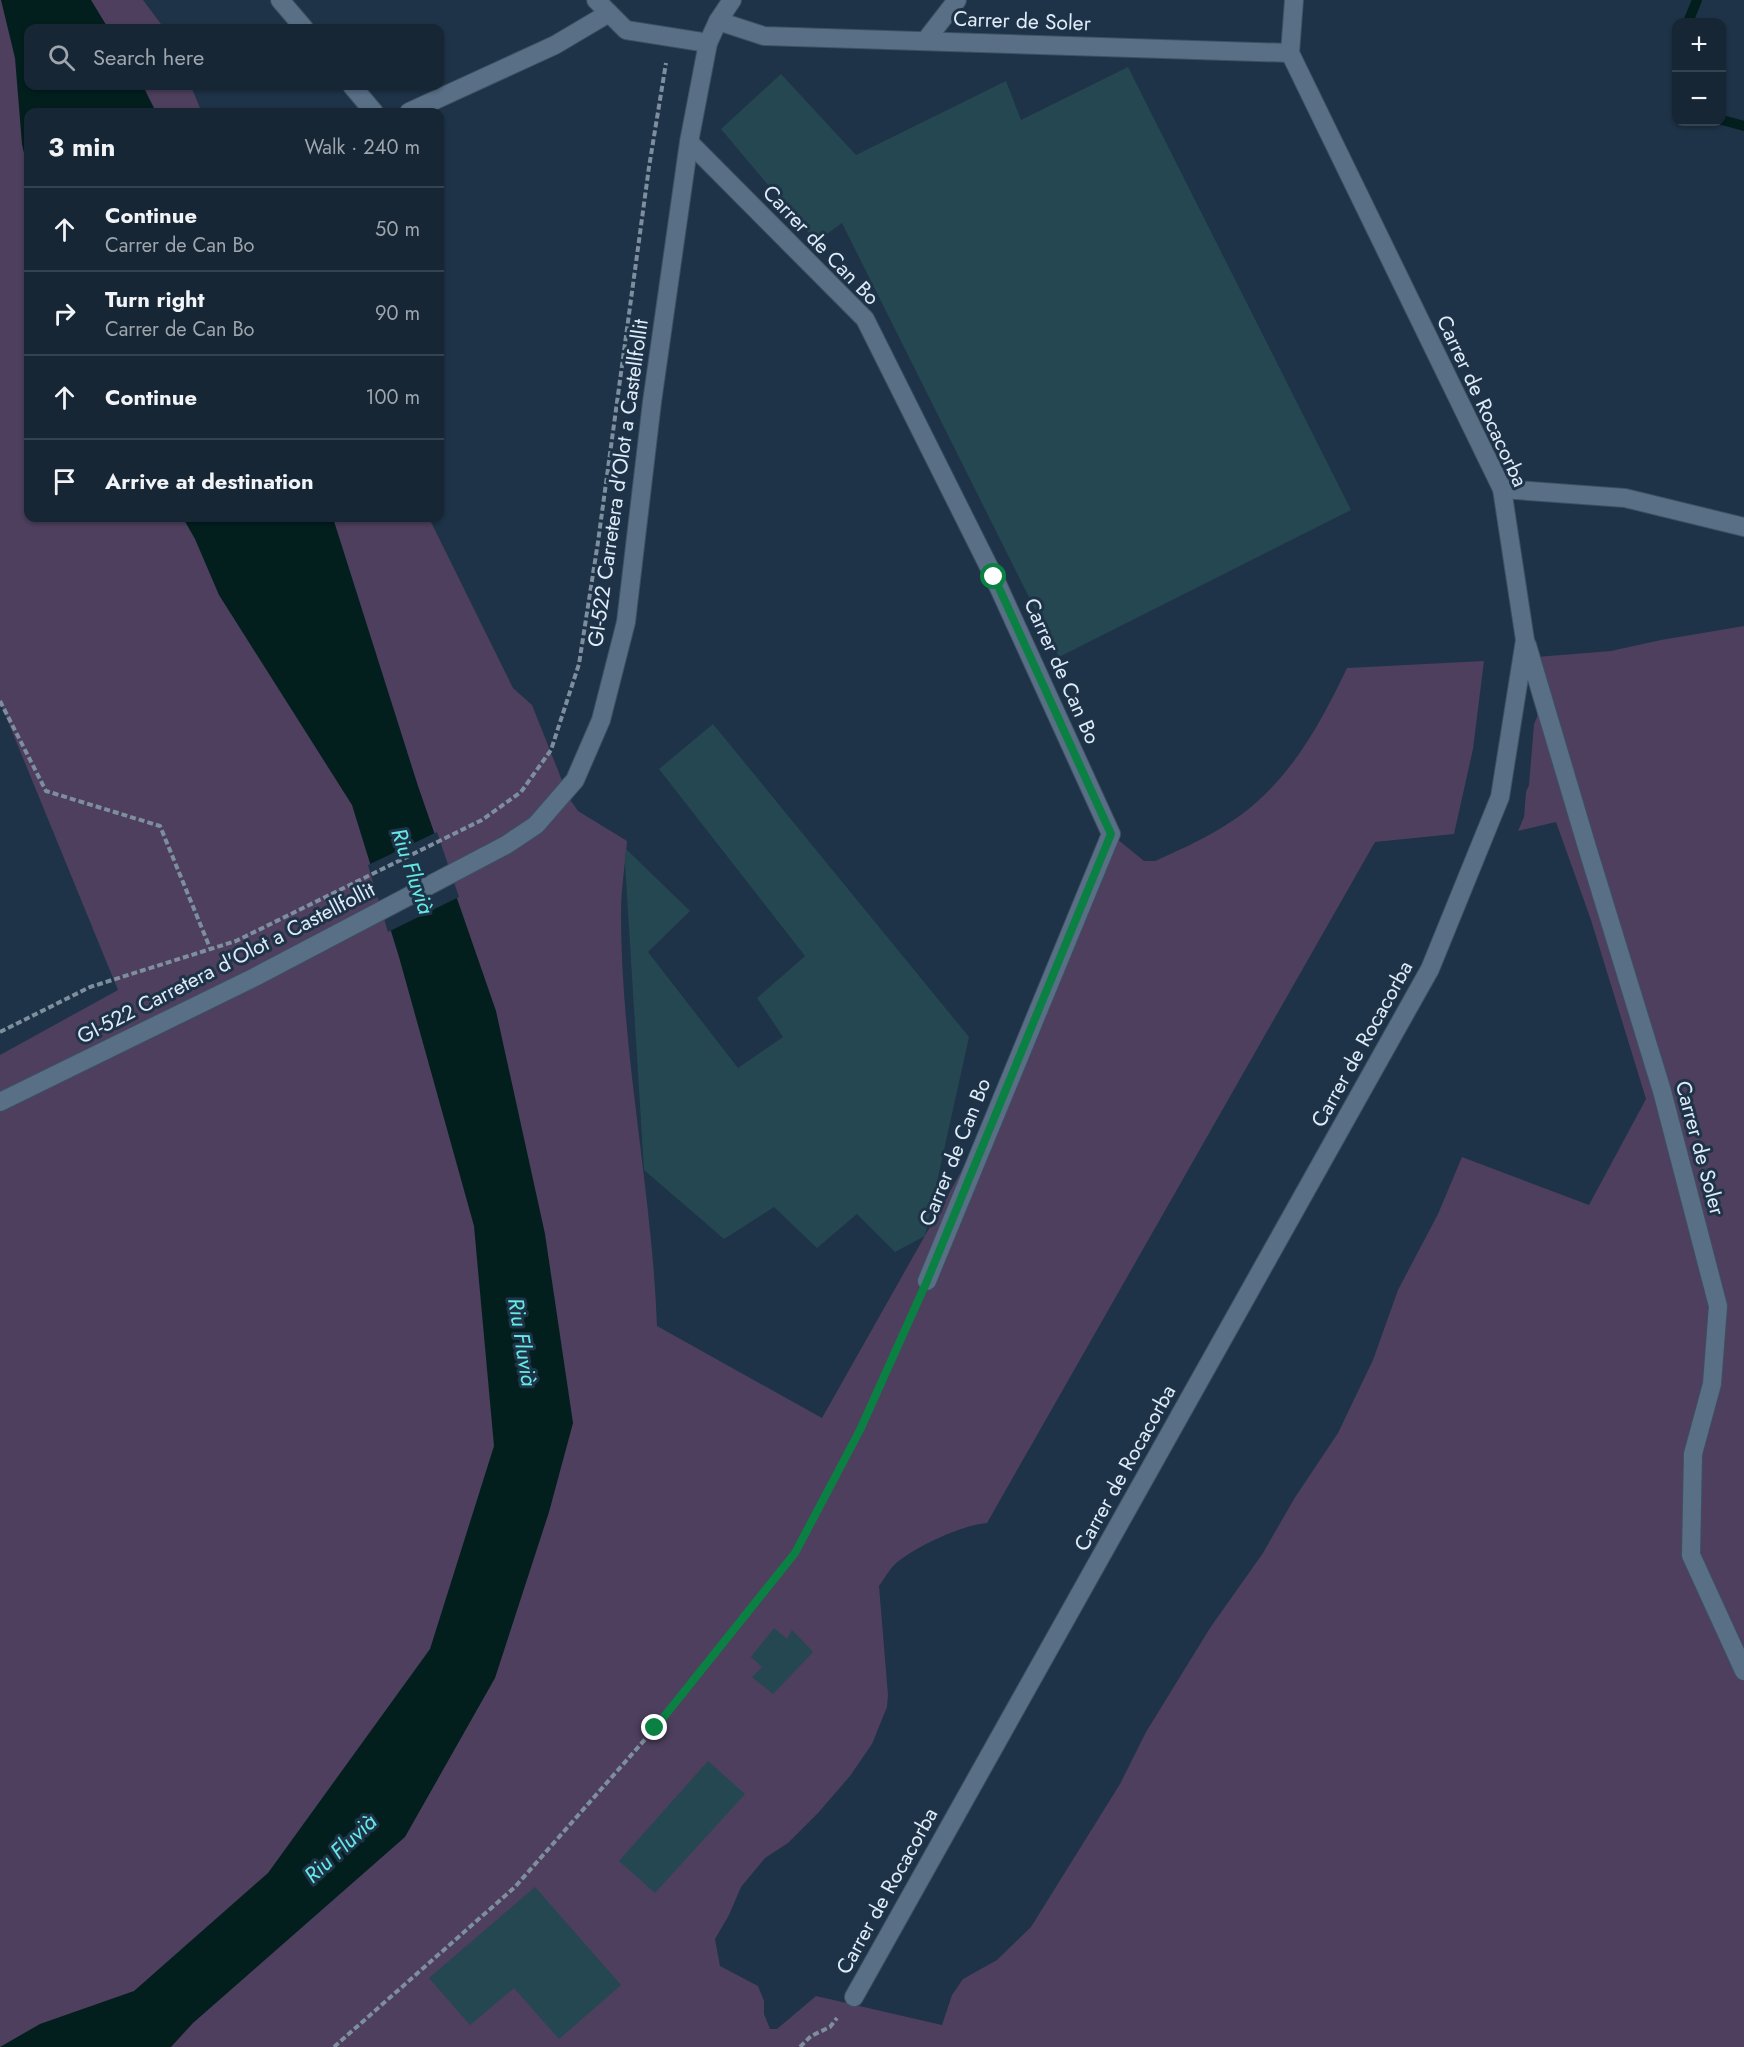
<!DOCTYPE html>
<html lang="en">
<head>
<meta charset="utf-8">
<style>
  body { margin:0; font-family:Jost,sans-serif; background:#1f2e3d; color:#f1f3f6 }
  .controls { position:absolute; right:18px; top:18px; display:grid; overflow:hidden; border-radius:12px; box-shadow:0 2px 4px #0004 }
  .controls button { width:54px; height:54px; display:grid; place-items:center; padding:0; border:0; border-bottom:2px solid #354350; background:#162635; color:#f1f3f6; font:30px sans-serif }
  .stop { position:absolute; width:18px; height:18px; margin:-14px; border:4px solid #0b8043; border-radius:50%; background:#fff }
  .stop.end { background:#0b8043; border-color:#fff; box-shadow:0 2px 6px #0008 }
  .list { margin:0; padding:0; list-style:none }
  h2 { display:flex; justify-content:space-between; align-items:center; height:78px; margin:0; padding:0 24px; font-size:26px }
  h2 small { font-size:20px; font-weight:400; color:#9ea5ad }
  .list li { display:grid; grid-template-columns:39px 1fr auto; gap:18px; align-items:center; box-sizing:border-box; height:84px; padding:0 24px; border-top:2px solid #354350 }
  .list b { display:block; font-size:22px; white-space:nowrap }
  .list p { margin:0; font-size:20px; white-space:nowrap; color:#9ea5ad }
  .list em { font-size:20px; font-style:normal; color:#9ea5ad }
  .icon { flex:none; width:33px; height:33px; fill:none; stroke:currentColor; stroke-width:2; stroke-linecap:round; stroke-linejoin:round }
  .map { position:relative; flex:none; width:1744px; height:2047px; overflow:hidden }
  .search { position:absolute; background:#162635; box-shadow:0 2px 4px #0004; left:24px; top:24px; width:420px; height:66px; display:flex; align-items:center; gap:15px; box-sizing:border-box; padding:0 21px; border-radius:12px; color:#9ea5ad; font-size:22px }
  .panel { position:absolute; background:#162635; box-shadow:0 2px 4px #0004; left:24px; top:108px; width:420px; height:414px; border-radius:12px }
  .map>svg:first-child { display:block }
  .green { fill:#4d3f5d }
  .water { fill:#021f1e }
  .pier { fill:#1e3347 }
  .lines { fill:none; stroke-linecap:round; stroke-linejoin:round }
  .stream { stroke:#021f1e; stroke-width:10 }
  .building { fill:#244752 }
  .minor-casing { stroke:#3e5062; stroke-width:20 }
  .path { stroke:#7d8e9e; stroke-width:4; stroke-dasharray:6 3; stroke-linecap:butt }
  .minor { stroke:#586f86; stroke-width:18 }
  .route { stroke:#0b8043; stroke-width:8 }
  .labels { text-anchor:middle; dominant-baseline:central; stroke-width:6; stroke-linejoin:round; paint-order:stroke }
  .street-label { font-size:21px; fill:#deebf8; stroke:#1e3347 }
  .water-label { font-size:22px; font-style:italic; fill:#65eae6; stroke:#1e3347 }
</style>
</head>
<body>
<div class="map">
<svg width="1744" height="2047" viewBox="0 0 1744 2047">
  <rect width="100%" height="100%" fill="#1e3347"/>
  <!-- green -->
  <path class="green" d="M0,0H143L164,28H28V86H191L200,108L204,112H28V518H429L513,688L532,705L569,798L578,811L627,841C625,865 621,890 621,914C621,1052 652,1188 657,1326L822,1418L1005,1094L1111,834L1144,861H1155C1177,851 1200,841 1221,828C1283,792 1317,731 1347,668L1484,661L1473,749L1454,834L1375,842L987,1523C962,1525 920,1545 900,1560C891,1566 885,1578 879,1586L888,1695L887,1707L872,1744L850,1776L818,1813L788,1843L765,1858L741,1887L729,1915L715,1939L720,1966L758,1986L764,2001V2014L770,2029H777L816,1996L942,2025L952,1995L963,1979L997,1960L1031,1927L1120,1784L1146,1732L1210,1628L1263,1553L1294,1499L1338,1433L1373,1360L1398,1290L1438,1214L1462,1157L1589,1205L1646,1099L1591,920L1556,822L1518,831L1524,817L1526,792L1529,785L1534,724L1537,717L1540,668L1536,657L1611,651L1661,640L1744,626V2047H0V1055L118,990L0,702Z"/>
  <!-- water -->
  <g class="water">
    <path d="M1,0H91L108,28H28V86H143L156,112H28V171L22,144L15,58Z"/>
    <path d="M183,518H333L418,786L496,1011L545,1234L573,1423L549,1512L495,1678L405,1837L193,2023L171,2047H0L40,2024L134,1991L268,1873L430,1649L494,1446L474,1226L399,957L352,805L219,595L195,539Z"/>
  </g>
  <!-- pier -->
  <path class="pier" d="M437,832L459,897L388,932L368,865Z"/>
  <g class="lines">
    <!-- stream -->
    <g class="stream">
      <path d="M1688,22L1697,0"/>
      <path d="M1722,120L1744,126"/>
    </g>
  </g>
  <!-- building -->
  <g class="building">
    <path d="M1128,67L1351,510L1059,657L842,223L816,242L721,129L781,74L856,155L1006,81L1021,120Z"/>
    <path d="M713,724L969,1037L925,1236L895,1252L857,1214L817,1248L774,1207L724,1239L644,1170L625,863L626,849L690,911L648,952L738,1068L783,1037L757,998L805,956L659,769Z"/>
    <path d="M774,1628L787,1639L792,1630L813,1652L773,1694L752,1677L762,1667L751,1657Z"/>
    <path d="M708,1761L745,1794L655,1893L619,1861Z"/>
    <path d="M535,1887L621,1985L559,2039L514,1988L470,2025L429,1978Z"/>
  </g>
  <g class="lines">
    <!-- minor casing -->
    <g class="minor-casing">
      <g id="minor">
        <path d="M280,0L304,28"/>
        <path d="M596,0L626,30L708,43"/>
        <path d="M718,21L764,36L1290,53"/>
        <path d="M926,40L957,0"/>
        <path d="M352,86L374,112"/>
        <path d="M409,112L555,45L609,13"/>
        <path d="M689,142L865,319L994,577L1111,834L927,1281"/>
        <path d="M1502,489L1625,498L1744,527"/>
        <path d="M1527,645L1587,847L1662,1091L1718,1306L1712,1384L1693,1454L1691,1555L1744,1671"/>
        <path d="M0,1102L255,977L506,845L536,825L575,780L601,720L626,622L652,402L689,142L708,43L718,21L732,0"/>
        <path d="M854,1997L1430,969L1500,797L1525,640L1502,489L1290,53L1294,0"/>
      </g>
    </g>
    <!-- path -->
    <g class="path">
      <path d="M0,701L46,791L160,826L210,948"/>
      <path d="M0,1032L90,987L236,941L482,820L521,792L551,750L579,664L598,542L649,167L666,63"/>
      <path d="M334,2047L515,1887L655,1728L795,1553L860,1430L916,1306"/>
      <path d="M800,2047L811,2036L830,2027L837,2018"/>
    </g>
    <!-- minor -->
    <use href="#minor" class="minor"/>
  </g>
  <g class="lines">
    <!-- route -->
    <path class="route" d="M655,1728L795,1553L860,1430L927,1281L1111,834L994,577"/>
  </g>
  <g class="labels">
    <!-- street labels -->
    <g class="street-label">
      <text transform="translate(1022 21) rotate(2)">Carrer de Soler</text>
      <text transform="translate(821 245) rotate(46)">Carrer de Can Bo</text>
      <text transform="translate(1482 401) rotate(65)">Carrer de Rocacorba</text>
      <text transform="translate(618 483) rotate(-82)">GI-522 Carretera d'Olot a Castellfollit</text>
      <text transform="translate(1062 671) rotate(66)">Carrer de Can Bo</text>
      <text transform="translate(226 963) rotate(-27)">GI-522 Carretera d'Olot a Castellfollit</text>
      <text transform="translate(1362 1044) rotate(-61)">Carrer de Rocacorba</text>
      <text transform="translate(1700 1148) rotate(75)">Carrer de Soler</text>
      <text transform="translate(955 1152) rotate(-68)">Carrer de Can Bo</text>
      <text transform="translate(1125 1468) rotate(-61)">Carrer de Rocacorba</text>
      <text transform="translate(887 1891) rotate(-61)">Carrer de Rocacorba</text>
    </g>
    <!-- water labels -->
    <g class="water-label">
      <text transform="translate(413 871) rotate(71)">Riu Fluvià</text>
      <text transform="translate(523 1342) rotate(81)">Riu Fluvià</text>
      <text transform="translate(340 1848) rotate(-43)">Riu Fluvià</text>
    </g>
  </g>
</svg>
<div class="controls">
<button>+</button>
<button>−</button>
</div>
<div class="stop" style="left:994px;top:577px"></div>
<div class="stop end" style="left:655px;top:1728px"></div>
<div class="search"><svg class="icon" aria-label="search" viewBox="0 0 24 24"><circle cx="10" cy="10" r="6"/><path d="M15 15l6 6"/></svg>Search here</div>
<section class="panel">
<h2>3 min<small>Walk · 240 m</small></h2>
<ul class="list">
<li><svg class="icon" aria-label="ahead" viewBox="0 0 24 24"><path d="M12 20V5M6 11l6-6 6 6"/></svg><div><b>Continue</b><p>Carrer de Can Bo</p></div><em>50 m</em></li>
<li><svg class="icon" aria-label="right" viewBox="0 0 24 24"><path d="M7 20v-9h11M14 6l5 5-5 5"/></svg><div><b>Turn right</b><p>Carrer de Can Bo</p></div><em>90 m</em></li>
<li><svg class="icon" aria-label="ahead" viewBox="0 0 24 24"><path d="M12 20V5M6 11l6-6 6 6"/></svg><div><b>Continue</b></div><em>100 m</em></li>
<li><svg class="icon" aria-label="arrive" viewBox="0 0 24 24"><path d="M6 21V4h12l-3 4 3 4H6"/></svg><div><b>Arrive at destination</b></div></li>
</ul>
</section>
</div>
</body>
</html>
